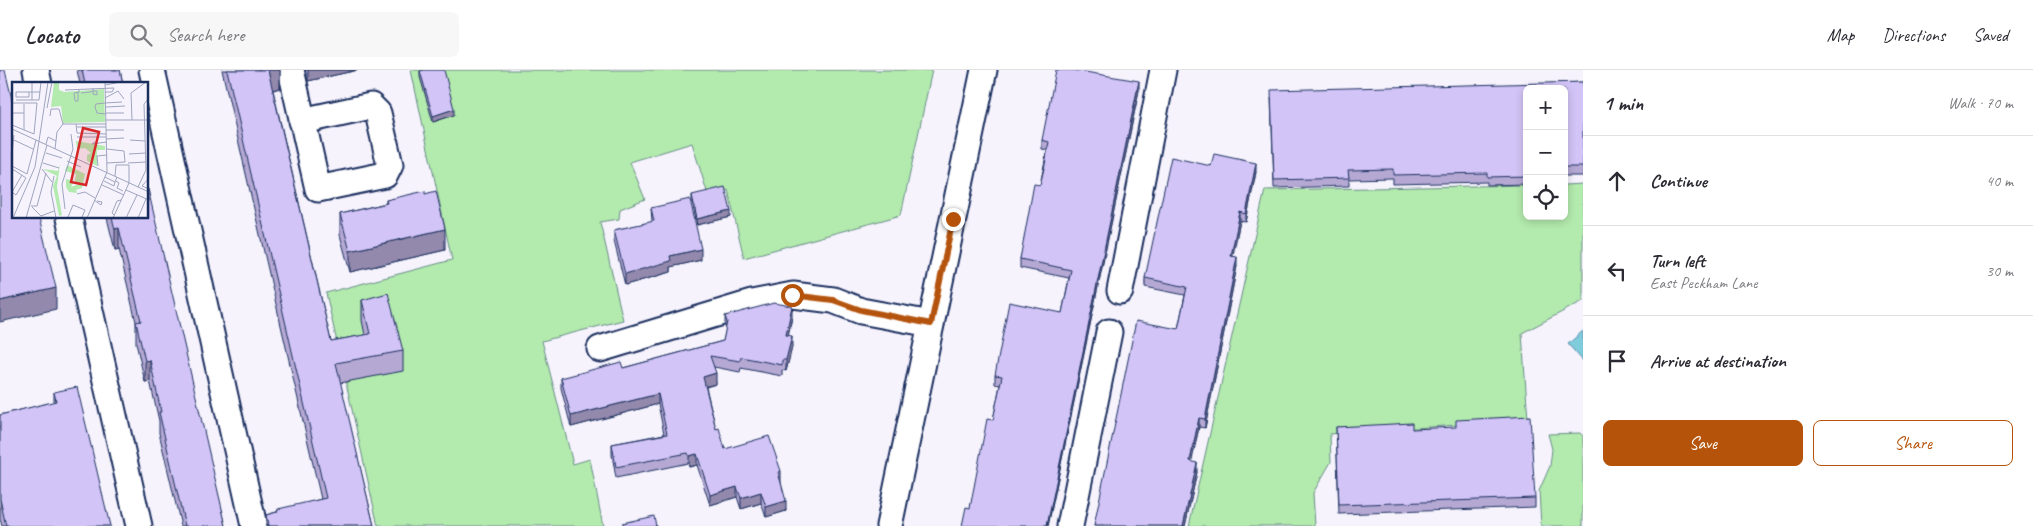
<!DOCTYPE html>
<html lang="en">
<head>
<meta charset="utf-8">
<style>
  body { margin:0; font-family:Caveat,sans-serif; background:#f7f7f7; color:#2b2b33 }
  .controls { position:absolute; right:15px; top:15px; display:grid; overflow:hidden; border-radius:8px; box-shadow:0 2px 8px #0003 }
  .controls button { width:45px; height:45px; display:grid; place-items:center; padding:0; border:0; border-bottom:1px solid #e1e1e2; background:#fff; color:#2b2b33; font:25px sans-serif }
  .stop { position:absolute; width:15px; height:15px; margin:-11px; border:4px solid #b45309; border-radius:50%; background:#fff }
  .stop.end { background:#b45309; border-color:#fff; box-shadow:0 1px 5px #0008 }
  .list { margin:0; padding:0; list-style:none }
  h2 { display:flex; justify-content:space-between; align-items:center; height:65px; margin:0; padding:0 20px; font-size:21px }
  h2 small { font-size:16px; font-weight:400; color:#7c7c81 }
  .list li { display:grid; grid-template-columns:32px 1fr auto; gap:15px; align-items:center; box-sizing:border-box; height:90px; padding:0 20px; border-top:1px solid #e1e1e2 }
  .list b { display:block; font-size:19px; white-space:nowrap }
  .list p { margin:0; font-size:16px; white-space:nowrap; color:#7c7c81 }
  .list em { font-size:16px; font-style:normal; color:#7c7c81 }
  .actions { display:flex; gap:10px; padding:15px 20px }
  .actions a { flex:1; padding:11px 0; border:1px solid #b45309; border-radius:8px; text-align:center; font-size:18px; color:#b45309 }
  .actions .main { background:#b45309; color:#fff }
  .icon { flex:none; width:28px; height:28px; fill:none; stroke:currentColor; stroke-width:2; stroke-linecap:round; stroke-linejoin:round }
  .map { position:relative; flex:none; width:1583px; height:456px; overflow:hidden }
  header { display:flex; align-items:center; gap:30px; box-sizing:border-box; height:70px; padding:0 25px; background:#fff; border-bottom:1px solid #e1e1e2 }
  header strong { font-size:24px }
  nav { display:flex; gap:28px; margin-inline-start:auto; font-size:18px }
  .search { width:350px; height:45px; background:#f7f7f7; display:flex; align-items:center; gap:12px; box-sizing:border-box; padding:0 18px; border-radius:8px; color:#7c7c81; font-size:19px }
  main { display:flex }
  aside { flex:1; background:#fff }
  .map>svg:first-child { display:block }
  .green { fill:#b3eaad; stroke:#678c86 }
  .water { fill:#7fccdd; stroke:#578daa }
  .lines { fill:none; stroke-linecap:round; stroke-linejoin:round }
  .minor-casing { stroke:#1b2f5e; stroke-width:29 }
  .minor { stroke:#fff; stroke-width:25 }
  .wall { fill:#b5a9d4; stroke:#1b2f5e }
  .shaded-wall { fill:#9389ac; stroke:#1b2f5e }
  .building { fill:#d2c4f6; stroke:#1b2f5e }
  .route { stroke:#b45309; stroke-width:6 }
  .inset-road { fill:none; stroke:#9ea5bd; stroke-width:1 }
  .view { fill:#d62828; fill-opacity:0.15; stroke:#d62828; stroke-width:2.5 }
  .inset-edge { fill:none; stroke:#1b2f5e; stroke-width:2.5 }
</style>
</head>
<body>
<header>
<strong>Locato</strong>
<div class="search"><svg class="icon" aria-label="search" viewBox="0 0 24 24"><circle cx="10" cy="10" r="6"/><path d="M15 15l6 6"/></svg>Search here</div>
<nav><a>Map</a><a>Directions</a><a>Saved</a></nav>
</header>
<main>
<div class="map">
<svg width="1583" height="456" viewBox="0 0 1583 456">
  <rect width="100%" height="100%" fill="#f6f3fd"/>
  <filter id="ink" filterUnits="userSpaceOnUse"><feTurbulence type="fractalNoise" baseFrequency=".02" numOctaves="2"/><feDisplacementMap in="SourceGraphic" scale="10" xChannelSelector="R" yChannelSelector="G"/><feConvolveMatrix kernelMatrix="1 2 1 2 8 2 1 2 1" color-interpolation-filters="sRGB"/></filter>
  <g filter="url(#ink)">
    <!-- green -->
    <g class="green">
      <path d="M411,0H932L901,145L744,188L728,120L708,125L692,73L630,92L645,129L620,139L619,149L600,152L623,250L542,271L573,394L590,389L603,456H378L326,223L452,190Z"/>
      <path d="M1583,114V231L1522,263L1528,350L1330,364L1331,392L1313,423L1315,456H1189L1265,120L1527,115V146H1564V115Z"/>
      <path d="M1580,363L1583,366V456H1541L1539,421L1550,396L1552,379L1548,364Z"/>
    </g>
    <!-- water -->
    <path class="water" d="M1583,261V291L1568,274Z"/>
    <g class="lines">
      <!-- minor casing -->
      <g class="minor-casing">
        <g id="minor">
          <path d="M36,0L39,14"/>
          <path d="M152,0L254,456"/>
          <path d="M291,0L318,119L385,105L390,95L378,43L371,36L302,51"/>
          <path d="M69,148L139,456"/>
          <path d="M1120,221L1163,0"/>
          <path d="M600,279L752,233L793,225L833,230L861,241L931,254"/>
          <path d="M889,456L984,0"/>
          <path d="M1070,456L1109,262"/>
        </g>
      </g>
      <!-- minor -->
      <use href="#minor" class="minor"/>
    </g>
    <!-- wall -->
    <g class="wall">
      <path d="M77,0H120L123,14H80Z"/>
      <path d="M222,0H280V18L273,20L331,271L365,265L362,250V230L403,281V301L340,313L374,456H266V445L321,429Z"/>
      <path d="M305,0H358L308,11Z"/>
      <path d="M420,1L454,45L433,52L420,7Z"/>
      <path d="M1583,12V106H1564V19H1527V114L1487,115V112L1393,114V108L1349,109V116L1274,118L1271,28Z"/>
      <path d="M1139,20L1048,456L970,438L993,350L1000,315L995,314V305L1062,243L1069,208L1020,198V189L1040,115L1047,80L1042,79V70Z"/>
      <path d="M1211,96L1256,102L1246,152L1240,151L1232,186L1237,196L1205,358L1199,357L1191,392L1197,402L1185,456H1094L1178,259L1185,225L1145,217V208Z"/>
      <path d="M425,124L445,180L350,202L340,165V144L386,133V130Z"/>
      <path d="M692,125L731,147L697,155L692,131Z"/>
      <path d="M651,138L701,190L671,197V202L625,215L614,171V160L652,152Z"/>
      <path d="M107,148H148L226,456H181L159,363V351L150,311L145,312L136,273V252L119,179L115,180Z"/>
      <path d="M725,246L792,247L788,265L792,277L786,301L782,300V306L741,298L740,302L714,297L716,314L706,317L716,359L725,379L781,412L786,441L766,447L761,433L741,439L737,427L710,435L697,395L689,397L688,393L616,408L612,385V374L664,364L658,334L571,357L561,318V308L623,298L723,271L726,259L725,256Z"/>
      <path d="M54,322L110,456H2L0,449V345L54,332Z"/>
      <path d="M1336,357L1412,359L1535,428V437L1339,444Z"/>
    </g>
    <!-- shaded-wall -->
    <g class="shaded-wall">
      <path d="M268,0H280V18L268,21Z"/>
      <path d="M308,0H358L308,11Z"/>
      <path d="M1139,11V20L1048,456H1047Z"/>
      <path d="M454,39V45L433,52V46Z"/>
      <path d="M1256,93V102L1246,152V144Z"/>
      <path d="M731,141V147L697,155V149Z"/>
      <path d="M1240,142V151L1231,195V186Z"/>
      <path d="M119,158V179L115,180V159Z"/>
      <path d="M445,159V180L350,202V181Z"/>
      <path d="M701,179V190L671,197V202L625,215V204L670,186Z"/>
      <path d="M1237,187V196L1205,358V349Z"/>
      <path d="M56,218V239L0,252V231Z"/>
      <path d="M792,236V247L786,275V265Z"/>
      <path d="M792,266V277L786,301V290Z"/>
      <path d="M150,290V311L145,312V291Z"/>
      <path d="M716,303V314L703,317V307Z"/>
      <path d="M658,324V334L571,357V346Z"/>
      <path d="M1199,348V357L1190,400V391Z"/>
      <path d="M697,384V395L689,397V386Z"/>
      <path d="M1197,393V402L1185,456H1183Z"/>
      <path d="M781,401V412L778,413V402Z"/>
      <path d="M737,417V427L710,435V425Z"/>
      <path d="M761,422V433L741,439V428Z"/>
      <path d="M786,431V441L766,447V437Z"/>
    </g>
    <!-- building -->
    <g class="building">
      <path d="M0,0H5L14,38V148H39L56,218L0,231Z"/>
      <path d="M82,0H120L123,14H85Z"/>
      <path d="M227,0H268L331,271L370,264L362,230L388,223L403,281L336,293L374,456H265L268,455L266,445L277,442L278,439L326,428Z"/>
      <path d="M424,0H444L454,39L433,46L420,1Z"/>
      <path d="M1056,0H1073L1139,11L1047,456H962L966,437L970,438L987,349L993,350L1002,306L995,305L1009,232L1062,243L1071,200L1020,189L1034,114L1040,115L1045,94L1049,72L1042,70Z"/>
      <path d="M1583,12V97H1564V19H1527V106L1487,107V103L1393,105V99L1348,100L1349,108L1274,110L1271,20Z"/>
      <path d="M1214,84L1256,93L1246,144L1240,142L1231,186L1237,187L1205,349L1199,348L1190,391L1197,393L1183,456H1094L1136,251L1178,259L1187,217L1145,208L1171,87L1211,96Z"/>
      <path d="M725,117L731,141L697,149L692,125Z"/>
      <path d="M148,119L226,456H185L159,342H161L150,290L145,291L136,252L141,251L119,158L115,159L112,148H148Z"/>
      <path d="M425,121V124L436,121L445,159L350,181L340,144L387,133L386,130Z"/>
      <path d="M690,129L701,179L670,186L671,191L625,204L614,160L654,151L651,138Z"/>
      <path d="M774,233L792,236L786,265L792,266L786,290H782V295L741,287L740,291L710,286L716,303L703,307L716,359L719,358L725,379L769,366L781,401L778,402L786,431L766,437L761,422L741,428L737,417L710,425L697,384L689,386L688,383L616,397L612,374L667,364L658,324L571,346L561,308L621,292L623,298L723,271L727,252L725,246Z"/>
      <path d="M77,317L110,456H6L0,429V345L56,331L54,322Z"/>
      <path d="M1530,346L1535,428L1339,435L1336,357L1412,353V359L1456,357V350Z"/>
      <path d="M654,446L656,456H623L622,453Z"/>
    </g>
  </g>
  <g class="lines" filter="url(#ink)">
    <!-- route -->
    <path class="route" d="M792,225L833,230L861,240L931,254L953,149"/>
  </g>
  <!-- overview -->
  <g transform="translate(12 12)">
    <rect width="136" height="136" fill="#f6f3fd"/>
    <path d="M42,0H47V8L52,10L92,7L93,40L51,41L49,24L39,25ZM64,59L93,64V68H85V84L75,79V73L79,71L73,66L65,67ZM48,82L45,105L50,133L47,134L41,104L45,94L31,87L46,89ZM55,83L73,92L70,106L64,108L65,111L57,110L54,105V97L62,99L59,105L67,102L63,99L64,92L53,89Z" fill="#b3eaad"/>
    <path class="inset-road" d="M93,3L109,0M53,8L102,6L100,10H93M17,10V15H4V10H28M66,10V19H63L62,11L67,10V7M69,11L78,10L81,9H85V13L81,12V6M93,16L106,9L112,17M4,18H27L29,0M20,18V1M0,21H25L22,52L0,43M93,21L84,22L83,25L85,31L94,32M93,21L110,20M94,25L113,24M35,26L40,0M0,31H12V22M94,31H112M38,34L39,27H47L51,42M94,38H137M120,38L119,11L134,0M64,42L65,51L94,52M65,45H94M0,47L137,110M12,48V31M94,48H112M65,55H94M94,57L112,56M2,58L21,67M118,58L133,59M83,60L80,62L95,60M34,62L36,55L44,59M43,67L45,50L51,42H94M95,67L112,69L113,80L95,81M0,71L2,53M34,71L50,76M117,72L134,71M55,79L69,85M31,81L47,86M116,81L134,80M0,84L15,92L24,58M86,84L85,74L95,73M30,87L40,100M0,88H2L14,96L4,113L0,110L10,93M42,94L39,110L44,136M93,95L103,100L105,95M137,96L130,104L137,107M92,99L102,104L103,100M104,99L107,101L105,106L111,109M90,103L112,113M126,105L134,88L132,22L137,16M114,108L137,118M65,112L73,110L83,116M82,118L89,123L90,120L85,119M19,124H25L34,91M20,125L29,134L42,129M53,127L50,102L61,67L59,52M102,133L100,131L105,119L109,118M56,135L61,123L73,128L70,135M1,136L23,85L36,0M14,136L35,63M46,136H74M75,136L95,90L93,0M101,136L117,101V83H104L103,94M114,136L125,113M126,136L134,117"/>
    <path class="view" d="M71,46L87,50L74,103L59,100Z"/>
    <rect width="136" height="136" class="inset-edge"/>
  </g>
</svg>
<div class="controls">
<button>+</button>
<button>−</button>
<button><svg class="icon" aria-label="locate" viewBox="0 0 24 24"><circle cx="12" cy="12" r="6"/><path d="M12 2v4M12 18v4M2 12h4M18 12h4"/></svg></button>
</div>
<div class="stop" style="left:792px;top:225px"></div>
<div class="stop end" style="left:953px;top:149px"></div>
</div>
<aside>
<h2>1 min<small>Walk · 70 m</small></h2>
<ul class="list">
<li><svg class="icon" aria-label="ahead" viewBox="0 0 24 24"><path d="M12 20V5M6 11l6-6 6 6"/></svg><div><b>Continue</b></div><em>40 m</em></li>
<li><svg class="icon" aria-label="left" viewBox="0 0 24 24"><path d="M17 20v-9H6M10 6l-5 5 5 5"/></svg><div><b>Turn left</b><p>East Peckham Lane</p></div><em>30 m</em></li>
<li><svg class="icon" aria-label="arrive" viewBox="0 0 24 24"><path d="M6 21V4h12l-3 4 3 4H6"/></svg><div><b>Arrive at destination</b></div></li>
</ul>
<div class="actions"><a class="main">Save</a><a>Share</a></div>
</aside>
</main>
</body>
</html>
